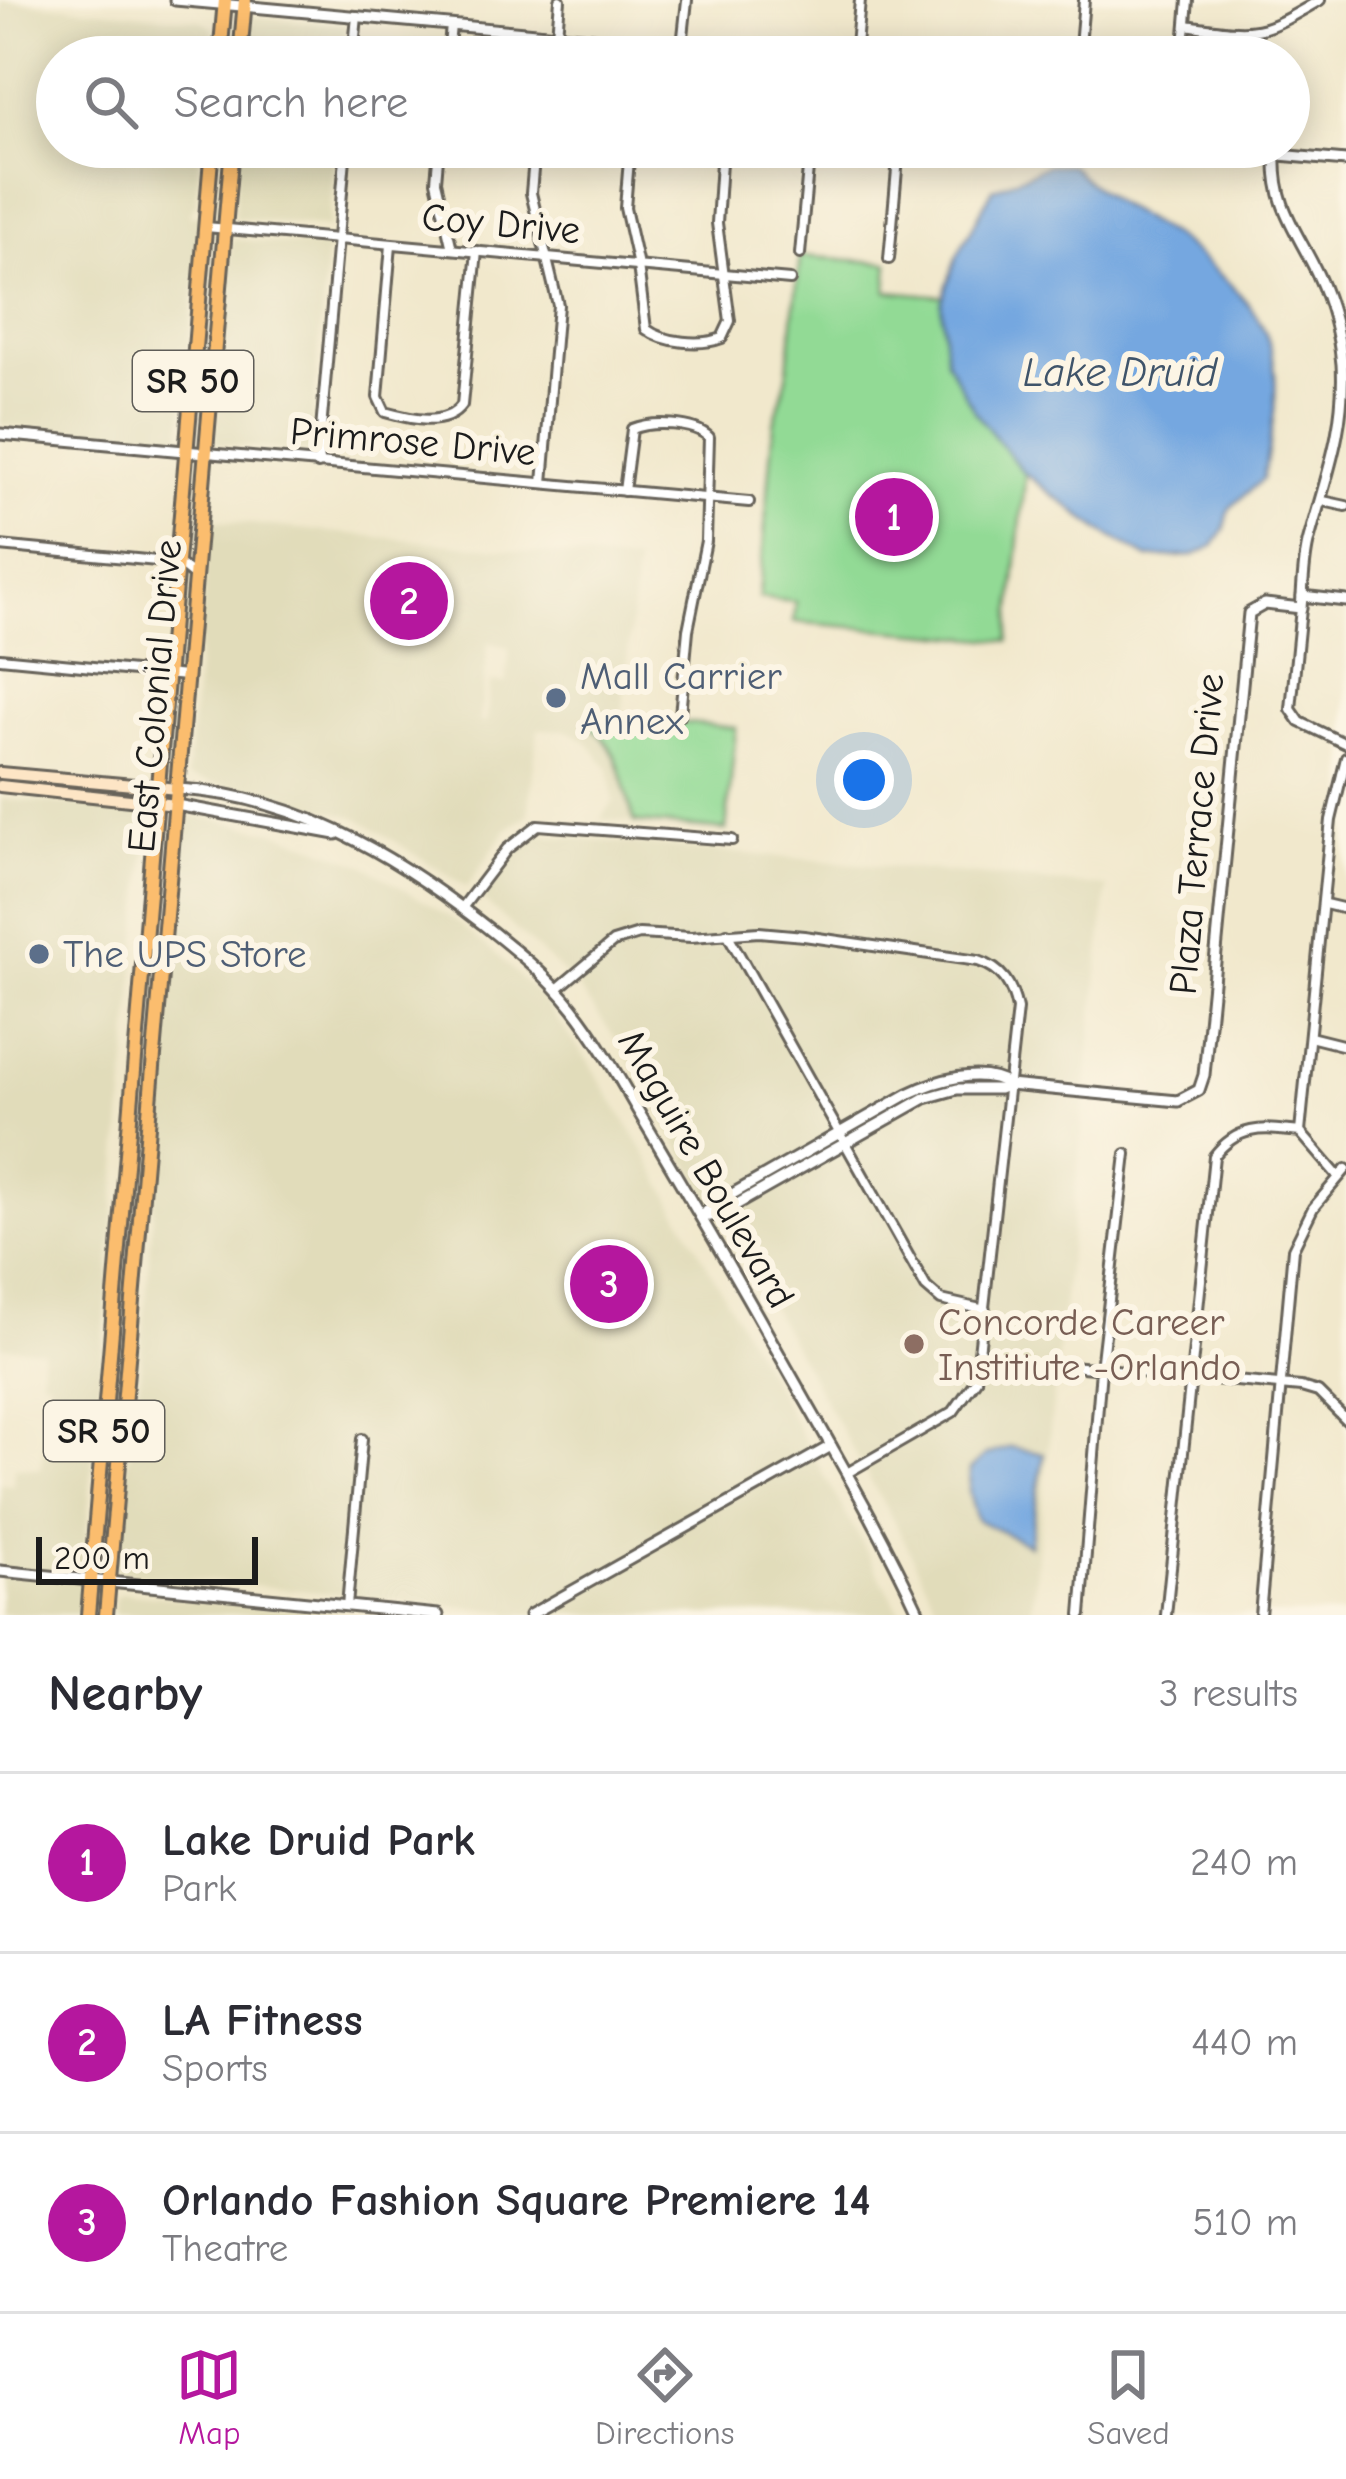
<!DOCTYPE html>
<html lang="en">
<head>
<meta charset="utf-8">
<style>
  body { margin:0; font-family:"Comic Neue",sans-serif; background:#f2f2f3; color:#2b2b33 }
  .scale { position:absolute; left:36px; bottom:30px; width:222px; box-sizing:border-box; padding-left:12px; border:6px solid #1c1c1c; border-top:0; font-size:33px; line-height:42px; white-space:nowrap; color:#1c1c1c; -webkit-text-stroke:9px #fcf5e5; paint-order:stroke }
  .you { position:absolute; left:864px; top:780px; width:42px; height:42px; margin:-30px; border:9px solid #fff; border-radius:50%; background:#1a73e8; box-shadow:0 0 0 18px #1a73e833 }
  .badge { display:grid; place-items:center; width:78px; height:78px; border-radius:50%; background:#b5179e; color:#fff; font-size:39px; font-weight:700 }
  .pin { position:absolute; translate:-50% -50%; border:6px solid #fff; box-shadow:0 3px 12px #0006 }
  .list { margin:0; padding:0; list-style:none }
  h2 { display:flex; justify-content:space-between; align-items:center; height:156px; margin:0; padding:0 48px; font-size:51px }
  h2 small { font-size:39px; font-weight:400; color:#7c7c81 }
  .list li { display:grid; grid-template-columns:78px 1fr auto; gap:36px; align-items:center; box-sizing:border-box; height:180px; padding:0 48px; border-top:3px solid #e1e1e2 }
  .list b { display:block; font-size:45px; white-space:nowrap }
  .list p { margin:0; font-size:39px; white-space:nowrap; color:#7c7c81 }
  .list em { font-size:39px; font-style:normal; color:#7c7c81 }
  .icon { flex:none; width:66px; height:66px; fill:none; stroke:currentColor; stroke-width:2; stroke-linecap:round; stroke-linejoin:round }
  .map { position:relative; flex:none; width:1346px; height:1615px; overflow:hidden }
  .search { position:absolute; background:#fff; box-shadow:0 6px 30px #0003; left:36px; right:36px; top:36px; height:132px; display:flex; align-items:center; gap:30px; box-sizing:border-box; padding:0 42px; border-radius:66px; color:#7c7c81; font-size:45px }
  .sheet { height:696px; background:#fff }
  nav { display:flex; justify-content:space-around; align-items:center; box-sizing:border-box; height:168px; border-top:3px solid #e1e1e2; background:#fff; font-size:33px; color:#7c7c81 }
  nav a { display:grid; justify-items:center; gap:6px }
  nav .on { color:#b5179e }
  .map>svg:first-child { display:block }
  .built { fill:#e1dcba; fill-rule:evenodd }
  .green { fill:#92da95; stroke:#577b58; stroke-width:3 }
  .water { fill:#74a7e0; stroke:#48627e; stroke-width:3 }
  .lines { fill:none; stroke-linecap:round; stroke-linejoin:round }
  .minor-casing { stroke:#67635a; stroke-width:14 }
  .tertiary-casing { stroke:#67635a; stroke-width:15 }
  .secondary-casing { stroke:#67635a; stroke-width:16 }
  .trunk-casing { stroke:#67635a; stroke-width:18 }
  .minor { stroke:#fff; stroke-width:8 }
  .tertiary { stroke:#fff; stroke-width:9 }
  .secondary { stroke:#fde5c5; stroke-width:10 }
  .trunk { stroke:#fbbd6e; stroke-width:12 }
  .service-dot { fill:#5c6f8a; stroke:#fcf5e5; stroke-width:4.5 }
  .education-dot { fill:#8d6e63; stroke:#fcf5e5; stroke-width:4.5 }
  .labels { text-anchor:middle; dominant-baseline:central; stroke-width:12; stroke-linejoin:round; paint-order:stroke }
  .shield { fill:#fcf5e5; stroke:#5f5d58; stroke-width:3 }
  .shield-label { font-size:36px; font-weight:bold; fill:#1c1c1c }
  .street-label { font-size:39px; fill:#1c1c1c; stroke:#fcf5e5 }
  .service-label { font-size:39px; fill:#4e5e75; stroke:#fcf5e5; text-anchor:start }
  .education-label { font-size:39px; fill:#785e54; stroke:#fcf5e5; text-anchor:start }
  .water-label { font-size:42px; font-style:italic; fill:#3f546a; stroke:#fcf5e5 }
</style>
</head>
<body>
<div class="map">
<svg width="1346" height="1615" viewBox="0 0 1346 1615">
  <rect width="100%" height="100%" fill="#fcf5e5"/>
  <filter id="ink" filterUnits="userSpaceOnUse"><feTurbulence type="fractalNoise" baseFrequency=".00833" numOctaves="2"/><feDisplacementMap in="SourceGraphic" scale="24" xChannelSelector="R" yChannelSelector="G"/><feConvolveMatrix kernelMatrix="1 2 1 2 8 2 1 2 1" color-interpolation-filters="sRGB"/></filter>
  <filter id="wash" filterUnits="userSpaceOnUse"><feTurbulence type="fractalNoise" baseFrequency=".004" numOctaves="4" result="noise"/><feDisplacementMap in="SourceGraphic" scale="48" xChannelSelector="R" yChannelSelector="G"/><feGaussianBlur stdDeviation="2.7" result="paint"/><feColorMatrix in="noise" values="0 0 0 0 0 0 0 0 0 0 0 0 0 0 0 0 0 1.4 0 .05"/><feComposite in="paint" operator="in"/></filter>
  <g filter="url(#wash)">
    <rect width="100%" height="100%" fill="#f1e8cc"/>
    <!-- built -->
    <g class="built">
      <path d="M0,0L200,20L213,29L211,57H57V147H200L196,203L188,215L201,217L180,442L0,425Z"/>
      <path d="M251,17L345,25L343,57H248Z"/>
      <path d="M240,147H335L329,227L234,218Z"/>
      <path d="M232,239L327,248L310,452L219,444L215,440Z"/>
      <path d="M211,520L636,563L622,716L592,713L590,726L618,759L635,822L601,819L614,801L609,769L587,742L567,730L538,729L528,815L507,829L467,887L356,817L187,777ZM488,642L510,648L506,683L490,682L486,723L480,722Z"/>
      <path d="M0,799L149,811L79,1615H0V1484L13,1485L14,1467L41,1469L49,1380L41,1379L43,1350L0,1346Z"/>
      <path d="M186,814L279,833L364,865L453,919L494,952L540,997L586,1058L640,1144L902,1615H510L509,1611L120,1572L117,1566L127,1463L137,1409Z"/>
      <path d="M540,835L1107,887L1031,1615H941L906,1543L623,1048L575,984L482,899L521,844Z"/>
      <path d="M121,1593L261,1607L348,1615H114L115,1598Z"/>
    </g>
    <!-- green -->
    <g class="green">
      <path d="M800,256L889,263L887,291L1042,305L1009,641L794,622L796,602L759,598L774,423L787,377Z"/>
      <path d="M592,713L736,728L726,830L635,822C621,786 625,752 590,726Z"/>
    </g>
    <!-- water -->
    <g class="water">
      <path d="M1048,165H1071C1100,197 1133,213 1169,234C1185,243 1199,257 1213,269C1292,334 1280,386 1263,479L1229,509L1225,529L1213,546L1193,556L1148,558L1098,529L1023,472L975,412L946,360L941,303L956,258L993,189Z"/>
      <path d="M1011,1447L1044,1454L1029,1545L977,1520L969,1493L970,1470L986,1455Z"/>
    </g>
  </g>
  <g filter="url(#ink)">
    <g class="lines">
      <!-- minor casing -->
      <g class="minor-casing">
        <g id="minor">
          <path d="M1186,25C1257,35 1257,37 1320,0"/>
          <path d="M682,46L687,0"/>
          <path d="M353,57L357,16"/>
          <path d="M448,57L451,25"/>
          <path d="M549,57L557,35L560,0"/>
          <path d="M638,57L640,42"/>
          <path d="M855,57L860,0"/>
          <path d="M1079,57L1084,0"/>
          <path d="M1183,57L1188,0"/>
          <path d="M439,147L436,181L452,249"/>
          <path d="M535,147L531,193L558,305L543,483"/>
          <path d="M630,147L625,208L638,266L646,329C664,343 701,346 722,338L730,321L717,223L722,147"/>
          <path d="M206,227L790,280"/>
          <path d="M391,245L378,397L385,412C410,419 445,428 462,405L477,251"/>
          <path d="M800,254L810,147"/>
          <path d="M889,259L899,147"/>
          <path d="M207,453L749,502"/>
          <path d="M318,464L346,147"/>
          <path d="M624,491L632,429C651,421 694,422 709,437L706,541L688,630L680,715"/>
          <path d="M1323,501L1346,506"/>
          <path d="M0,546L178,563L195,577"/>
          <path d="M1301,608L1291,709L1300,722L1346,744"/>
          <path d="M0,658L186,676"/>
          <path d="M1325,904L1346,909"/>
          <path d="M462,908L507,849L538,825L732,840"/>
          <path d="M727,933L926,1287L941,1300L985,1310"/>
          <path d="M557,989L613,942L639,934L691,937L759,932L804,936L978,961C1003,969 1012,985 1017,1009L976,1380L953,1412L847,1473"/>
          <path d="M1310,1037L1346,1046"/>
          <path d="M1300,1132L1331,820L1346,758"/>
          <path d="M1060,1365L1301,1387L1318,1392L1346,1420"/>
          <path d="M347,1606L362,1439"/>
          <path d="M1081,1615L1101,1369L1126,1154"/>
          <path d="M1166,1615L1214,1156C1239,1124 1263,1128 1300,1132L1337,1175"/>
          <path d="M1260,1615L1293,1249L1313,1208L1346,1169"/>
        </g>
      </g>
      <!-- tertiary casing -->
      <g class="tertiary-casing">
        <g id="tertiary">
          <path d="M175,0L799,57"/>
          <path d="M1192,147L1346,161"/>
          <path d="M0,434L206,453"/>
          <path d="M1302,596L1346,601"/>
          <path d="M178,789C292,795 392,853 480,922C514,949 546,974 573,1008C603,1046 625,1090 650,1131C687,1194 724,1256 760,1320C814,1418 873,1513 920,1615"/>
          <path d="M176,805L336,834"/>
          <path d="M701,1217L713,1205L908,1094C935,1081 981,1066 1009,1085L1178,1101L1199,1090L1204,1075L1249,613L1265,604L1301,608C1303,587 1303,564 1308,543C1324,482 1346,430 1342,364C1339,333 1331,303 1318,275C1297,230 1274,208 1276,155"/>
          <path d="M701,1217L718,1215L925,1098L957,1089H999L1009,1085"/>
          <path d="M0,1571L438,1615"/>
          <path d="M530,1615L831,1446"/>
        </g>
      </g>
      <!-- secondary casing -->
      <g class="secondary-casing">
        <g id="secondary">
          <path d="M0,773L178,789"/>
          <path d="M0,786L176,805"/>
        </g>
      </g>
      <!-- trunk casing -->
      <g class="trunk-casing">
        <g id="trunk">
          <path d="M220,57L225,0"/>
          <path d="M240,57L245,0"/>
          <path d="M88,1615L212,147"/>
          <path d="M106,1615L232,147"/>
        </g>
      </g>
      <!-- minor -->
      <use href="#minor" class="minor"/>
      <!-- tertiary -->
      <use href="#tertiary" class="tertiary"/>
      <!-- secondary -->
      <use href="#secondary" class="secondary"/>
      <!-- trunk -->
      <use href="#trunk" class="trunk"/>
    </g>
  </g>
  <!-- markers -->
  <g class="service-dot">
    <circle cx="556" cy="698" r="12"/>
    <circle cx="39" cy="954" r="12"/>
  </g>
  <circle class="education-dot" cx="914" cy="1344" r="12"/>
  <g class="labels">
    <!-- shield labels -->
    <g class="shield">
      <rect x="133" y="351" width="120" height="60" rx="9"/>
      <rect x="44" y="1401" width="120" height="60" rx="9"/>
    </g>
    <g class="shield-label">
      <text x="193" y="381">SR 50</text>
      <text x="104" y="1431">SR 50</text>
    </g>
    <!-- street labels -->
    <g class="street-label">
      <text transform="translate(501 224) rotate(5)">Coy Drive</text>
      <text transform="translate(413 442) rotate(5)">Primrose Drive</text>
      <text transform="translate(155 696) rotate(-85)">East Colonial Drive</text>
      <text transform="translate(1197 834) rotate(-85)">Plaza Terrace Drive</text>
      <text transform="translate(706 1169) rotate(60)">Maguire Boulevard</text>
    </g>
    <!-- service labels -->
    <g class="service-label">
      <text x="580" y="676">Mall Carrier<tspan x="580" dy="45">Annex</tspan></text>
      <text x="63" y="954">The UPS Store</text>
    </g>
    <!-- education labels -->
    <g class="education-label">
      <text x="938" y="1322">Concorde Career<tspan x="938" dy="45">Institiute -Orlando</tspan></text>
    </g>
    <!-- water labels -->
    <g class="water-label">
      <text x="1120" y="372">Lake Druid</text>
    </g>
  </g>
</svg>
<div class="scale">200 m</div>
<div class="you"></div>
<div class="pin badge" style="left:894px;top:517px">1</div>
<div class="pin badge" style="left:409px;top:601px">2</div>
<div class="pin badge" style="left:609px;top:1284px">3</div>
<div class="search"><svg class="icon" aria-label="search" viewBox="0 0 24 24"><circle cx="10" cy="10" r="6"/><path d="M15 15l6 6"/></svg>Search here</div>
</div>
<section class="sheet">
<h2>Nearby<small>3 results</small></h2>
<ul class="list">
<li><span class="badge">1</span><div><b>Lake Druid Park</b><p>Park</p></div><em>240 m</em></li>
<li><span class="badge">2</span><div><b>LA Fitness</b><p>Sports</p></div><em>440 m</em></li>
<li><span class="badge">3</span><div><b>Orlando Fashion Square Premiere 14</b><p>Theatre</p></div><em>510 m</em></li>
</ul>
</section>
<nav>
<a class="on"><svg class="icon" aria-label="map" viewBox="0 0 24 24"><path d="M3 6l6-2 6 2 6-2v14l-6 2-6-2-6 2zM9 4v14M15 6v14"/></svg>Map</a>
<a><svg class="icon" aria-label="directions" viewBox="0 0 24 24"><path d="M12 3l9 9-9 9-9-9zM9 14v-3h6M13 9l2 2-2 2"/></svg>Directions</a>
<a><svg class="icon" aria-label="saved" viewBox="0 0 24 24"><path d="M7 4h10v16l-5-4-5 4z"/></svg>Saved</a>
</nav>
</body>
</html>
